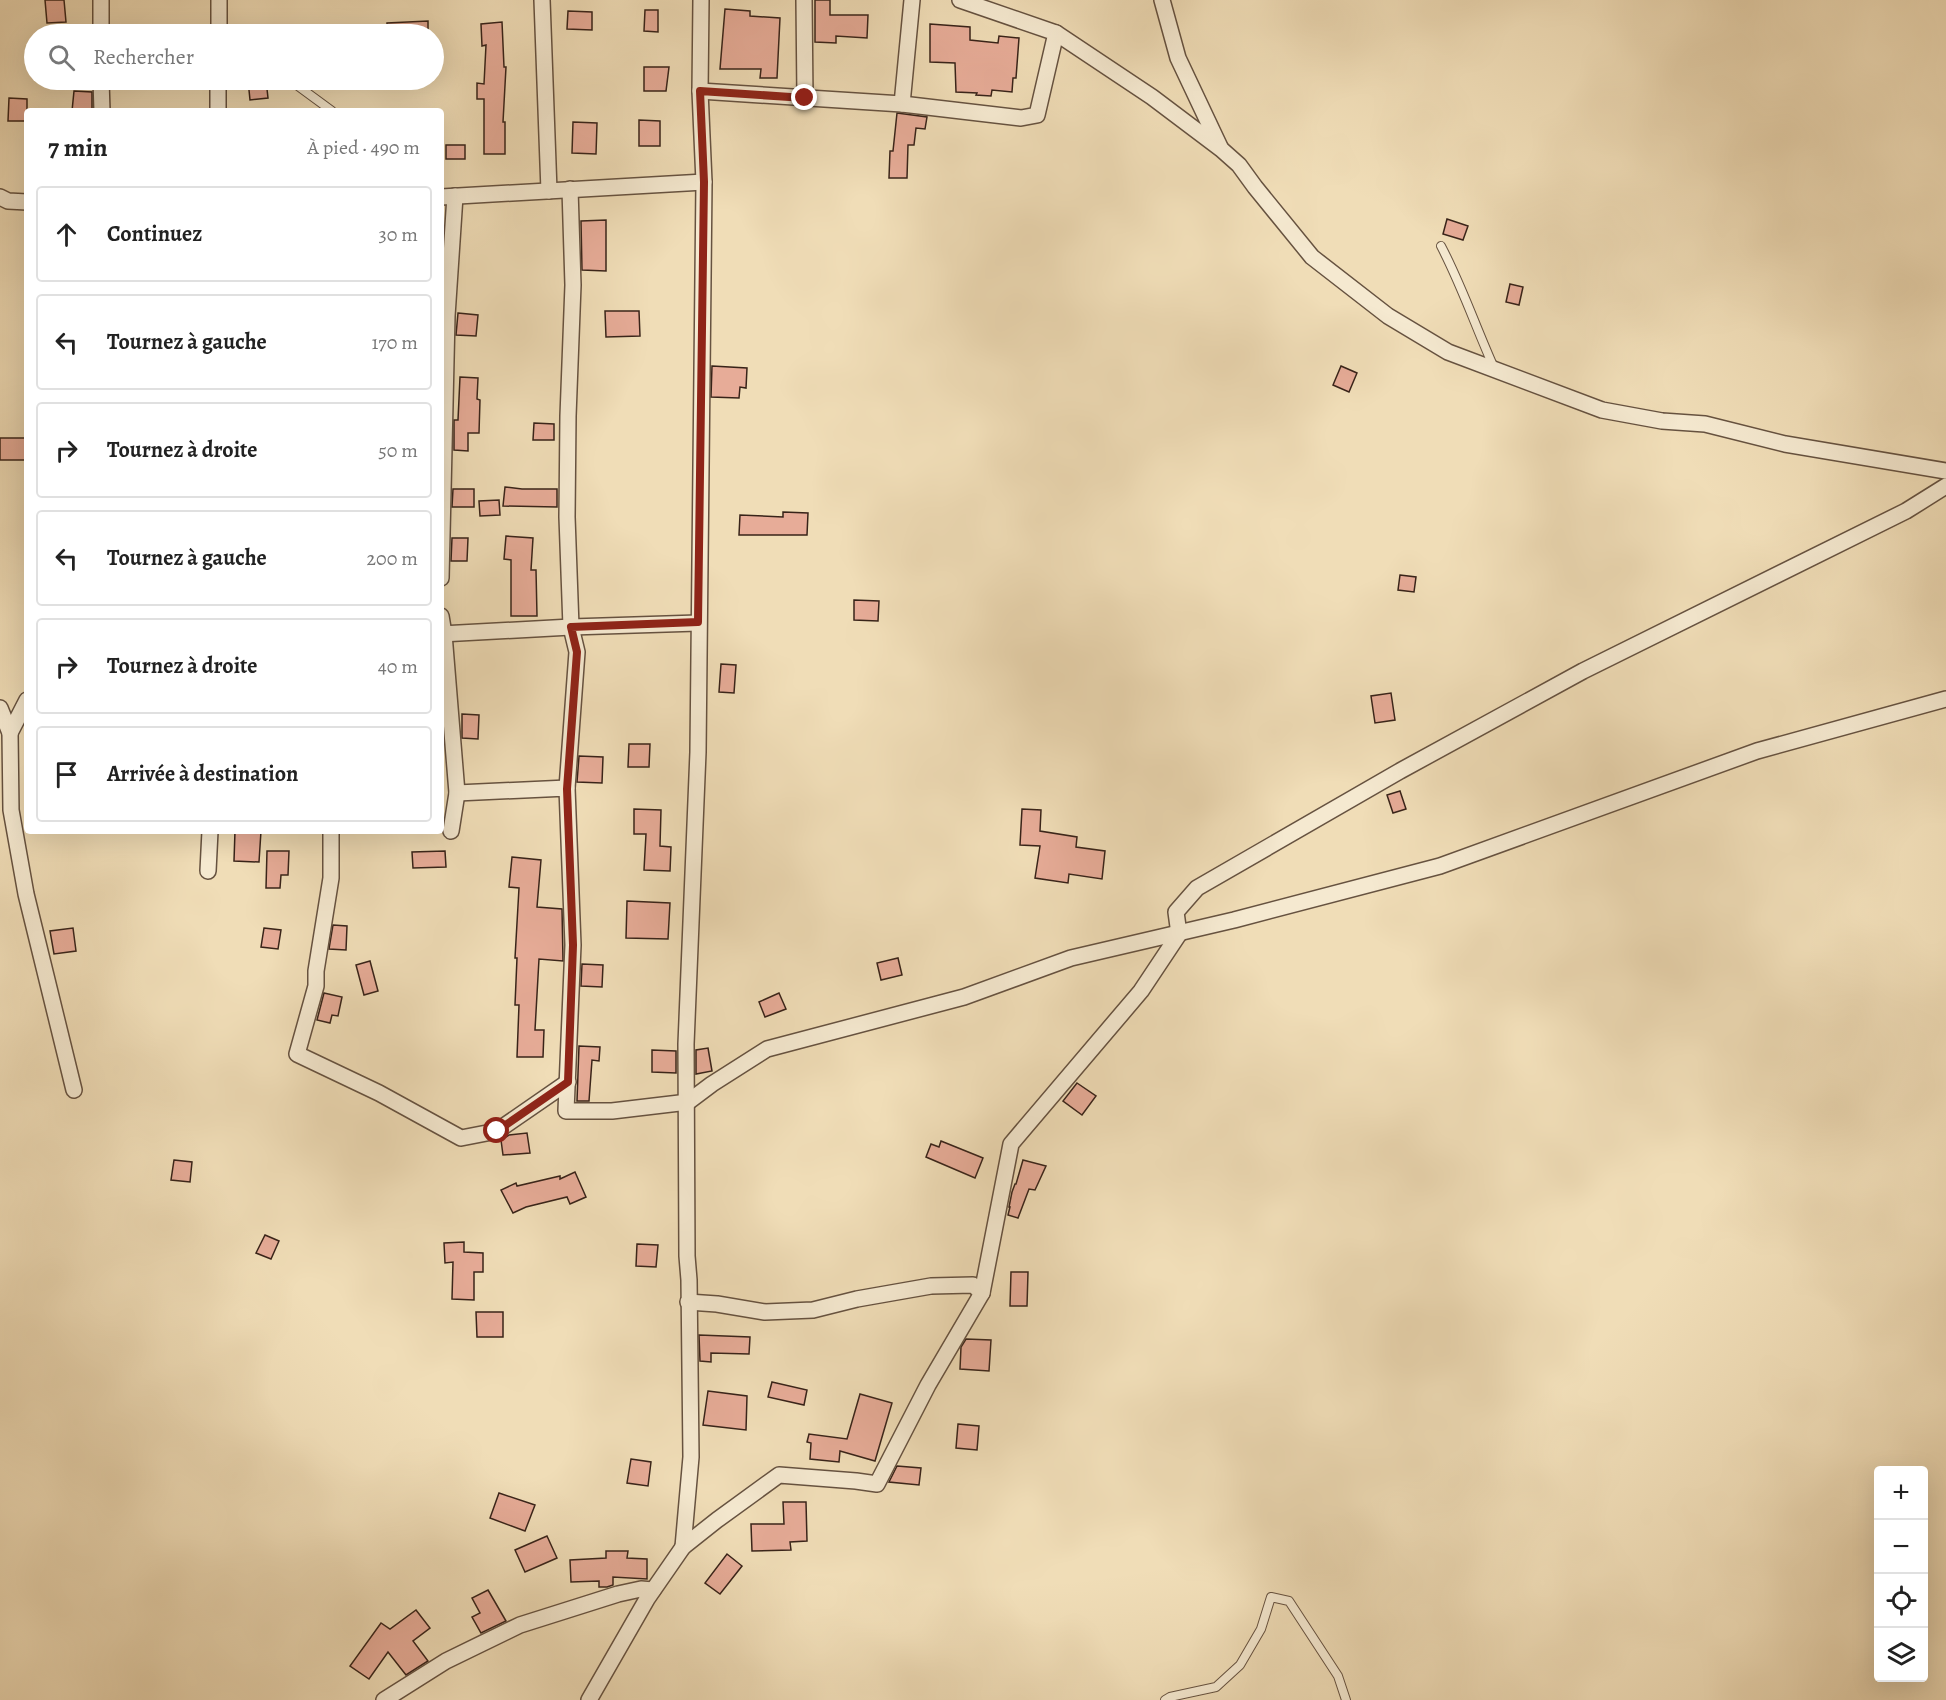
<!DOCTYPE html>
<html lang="fr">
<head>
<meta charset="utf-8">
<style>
  body { margin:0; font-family:Alegreya,serif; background:#f2f2f2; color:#222 }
  .controls { position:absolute; right:18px; bottom:18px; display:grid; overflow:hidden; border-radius:6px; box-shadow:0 6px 24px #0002 }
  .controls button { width:54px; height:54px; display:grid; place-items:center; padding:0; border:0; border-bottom:2px solid #e0e0e0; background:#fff; color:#222; font:30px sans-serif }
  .stop { position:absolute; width:18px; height:18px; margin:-14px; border:4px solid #8f2418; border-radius:50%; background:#fff }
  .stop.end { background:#8f2418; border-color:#fff; box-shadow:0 2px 6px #0008 }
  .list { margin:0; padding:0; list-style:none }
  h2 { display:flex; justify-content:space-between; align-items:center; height:78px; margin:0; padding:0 24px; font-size:26px }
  h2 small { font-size:20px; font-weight:400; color:#767676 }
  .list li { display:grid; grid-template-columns:39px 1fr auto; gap:18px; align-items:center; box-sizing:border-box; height:96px; margin:0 12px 12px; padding:0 12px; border:2px solid #e0e0e0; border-radius:6px }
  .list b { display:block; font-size:22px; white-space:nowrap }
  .list em { font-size:20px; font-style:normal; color:#767676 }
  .icon { flex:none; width:33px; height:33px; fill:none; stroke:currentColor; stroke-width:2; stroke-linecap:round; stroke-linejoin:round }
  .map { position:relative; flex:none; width:1946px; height:1700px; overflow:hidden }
  .search { position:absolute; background:#fff; box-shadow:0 6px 24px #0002; left:24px; top:24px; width:420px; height:66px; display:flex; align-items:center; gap:15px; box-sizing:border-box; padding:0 21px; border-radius:33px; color:#767676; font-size:22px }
  .panel { position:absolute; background:#fff; box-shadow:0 6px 24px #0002; left:24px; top:108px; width:420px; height:726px; border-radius:6px }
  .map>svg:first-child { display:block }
  .building { fill:#e7ac98; stroke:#382319; stroke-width:1.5 }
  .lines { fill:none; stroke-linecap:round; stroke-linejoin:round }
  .service-casing { stroke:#665240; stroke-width:10 }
  .minor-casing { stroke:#665240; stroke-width:18 }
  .service { stroke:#f5e9d0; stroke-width:8 }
  .minor { stroke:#f5e9d0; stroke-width:15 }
  .route { stroke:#8f2418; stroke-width:8 }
</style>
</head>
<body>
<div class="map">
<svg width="1946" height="1700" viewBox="0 0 1946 1700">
  <rect width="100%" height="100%" fill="#f0ddb7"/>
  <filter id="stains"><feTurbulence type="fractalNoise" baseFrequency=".00333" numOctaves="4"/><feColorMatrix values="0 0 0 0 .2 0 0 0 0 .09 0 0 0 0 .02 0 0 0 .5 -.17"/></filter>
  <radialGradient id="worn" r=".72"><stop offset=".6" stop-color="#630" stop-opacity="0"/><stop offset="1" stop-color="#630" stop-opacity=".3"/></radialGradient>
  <!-- building -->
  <g class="building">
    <path d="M45,0H64L66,22L47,23Z"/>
    <path d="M815,0H830V15H868L867,38L836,36V43L815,42Z"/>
    <path d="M725,9L750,11V16L780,18L777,78H760L761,69H720Z"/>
    <path d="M645,10H658V32L644,31Z"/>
    <path d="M568,11L592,12V30L567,29Z"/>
    <path d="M428,21V34H387V23Z"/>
    <path d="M502,22L504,67H506L503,122H505V154H484V99H477V83L484,84L486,45L482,46L481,24Z"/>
    <path d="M930,24L970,27V40L998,43L999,36L1019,38L1016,78H1013L1012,92L992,90L991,96L976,95L977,93L956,92L955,63L930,62Z"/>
    <path d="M644,67H669L666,91H644Z"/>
    <path d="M248,80H266L268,98L250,100Z"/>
    <path d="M74,91L92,92V111H72Z"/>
    <path d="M9,98L27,99V121H8Z"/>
    <path d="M897,113L927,117L925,129L916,128L914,145H908L907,178H889L890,151H893Z"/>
    <path d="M639,120L660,121V146H639Z"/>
    <path d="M573,122L597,123L596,154L572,153Z"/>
    <rect x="446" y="145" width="19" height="14"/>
    <path d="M1447,219L1468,226L1463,240L1443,234Z"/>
    <path d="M606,220V271L582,270L581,221Z"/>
    <path d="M1510,284L1523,287L1519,305L1506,302Z"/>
    <path d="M605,311H639L640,336L606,337Z"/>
    <path d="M458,313L478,315L476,336L456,335Z"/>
    <path d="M712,366L747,368L746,388L740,387L739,398L711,397Z"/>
    <path d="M1341,366L1357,373L1349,392L1333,385Z"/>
    <path d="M460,377L478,378L477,399L480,400L479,433H468V451L454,450V420H458Z"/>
    <path d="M534,423L554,424V440H533Z"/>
    <rect x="0" y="438" width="27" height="22"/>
    <path d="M505,487L522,489H557V507L503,506Z"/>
    <path d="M453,489H474V507H452Z"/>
    <path d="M499,500L500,515L480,516L479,501Z"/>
    <path d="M783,512L808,513L807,535H739L740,515L783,517Z"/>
    <path d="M506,536L533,538L531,570H536L537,616H511V560L504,559Z"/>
    <path d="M452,538H468L467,561H451Z"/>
    <path d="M1400,575L1416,577L1414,592L1398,590Z"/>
    <path d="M854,600L879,601L878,621L854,620Z"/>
    <path d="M721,664L736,665L734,693L719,692Z"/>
    <path d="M1391,693L1395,720L1375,723L1371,696Z"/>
    <path d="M462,714L479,715L478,739L462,738Z"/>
    <path d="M629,744H650L649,767H628Z"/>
    <path d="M579,756L603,757L602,783L577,782Z"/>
    <path d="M1400,791L1406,809L1393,813L1387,795Z"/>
    <path d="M634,809L661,810L660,846L671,847L670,871L644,870L646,834H634Z"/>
    <path d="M1022,809L1041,810L1040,831L1077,837L1076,847L1105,851L1102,879L1069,874L1068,883L1035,878L1040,846L1020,845Z"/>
    <path d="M235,831H261L259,862L234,861Z"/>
    <path d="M267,851H289L288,875H281L280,888H266Z"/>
    <path d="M445,851L446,867L413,868L412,852Z"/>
    <path d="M512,857L541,860L537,907L562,909L563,961L539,959L535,1030H544L543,1057H517L519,1005H515L517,958H515L519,888L509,887Z"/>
    <path d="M627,901L670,903L668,939L626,938Z"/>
    <path d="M333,925L347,926L346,950L329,949Z"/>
    <path d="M73,928L76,951L54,954L50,931Z"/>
    <path d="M264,928L281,930L278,949L261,947Z"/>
    <path d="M898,958L902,975L881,980L877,963Z"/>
    <path d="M370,961L378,991L364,995L356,965Z"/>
    <path d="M582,964L603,965L602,987L581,986Z"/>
    <path d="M324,993L342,997L338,1016L332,1015L330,1023L317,1020Z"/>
    <path d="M779,993L786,1009L765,1017L759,1002Z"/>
    <path d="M579,1046L600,1047L599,1061L592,1060L589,1101H577Z"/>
    <path d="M708,1048L712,1071L696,1074V1050Z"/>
    <path d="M652,1050L676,1051V1073L652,1072Z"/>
    <path d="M1077,1083L1096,1096L1082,1115L1063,1101Z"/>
    <path d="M527,1133L530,1153L503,1155L501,1140L509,1135Z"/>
    <path d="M941,1141L983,1158L975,1178L926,1157L931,1144L939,1147Z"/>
    <path d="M174,1160L192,1162L190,1182L171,1180Z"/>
    <path d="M1023,1160L1046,1166L1035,1190L1029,1189L1018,1218L1008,1215L1010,1207H1009L1012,1192L1015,1184H1016Z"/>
    <path d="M575,1172L586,1197L570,1204L567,1197L526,1207L513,1213L501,1190L516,1183L517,1186L560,1176V1179Z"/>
    <path d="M265,1235L279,1241L271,1259L256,1253Z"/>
    <path d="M464,1242V1252L483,1253V1272H474V1300L452,1299L453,1262L445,1263L444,1243Z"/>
    <path d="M637,1244L658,1245L656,1267L636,1266Z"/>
    <path d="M1011,1272H1028L1027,1306H1010Z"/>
    <path d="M476,1312H503V1337H477Z"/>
    <path d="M699,1335L750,1337L749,1354L711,1353V1362L700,1361Z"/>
    <path d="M966,1339L991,1340L989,1371L960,1369L961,1347Z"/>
    <path d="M772,1382L807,1390L804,1405L768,1397Z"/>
    <path d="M708,1391L747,1396L746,1430L703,1425Z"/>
    <path d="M860,1394L892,1403L875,1461L840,1451L839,1462L810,1459L811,1443L807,1442L809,1434L847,1439Z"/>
    <path d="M958,1424L979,1426L977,1450L956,1448Z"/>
    <path d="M631,1459L651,1462L648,1486L627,1483Z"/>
    <path d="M897,1466L921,1468L919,1485L889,1482Z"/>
    <path d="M499,1493L535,1505L525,1531L490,1518Z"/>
    <path d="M783,1502H806L807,1541L790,1542L791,1550L752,1551L751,1524H784Z"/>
    <path d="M547,1536L557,1558L525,1572L515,1550Z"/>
    <path d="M606,1551H628L627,1558L647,1559V1579L613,1577V1585L607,1587H599V1581L571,1582L570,1560L606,1558Z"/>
    <path d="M727,1554L742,1566L720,1594L705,1583Z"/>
    <path d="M488,1590L506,1621L481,1633L472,1617L480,1613L472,1598Z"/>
    <path d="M416,1610L430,1628L413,1641L428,1661L406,1675L388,1652L369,1679L350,1666L381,1623L390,1629Z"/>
  </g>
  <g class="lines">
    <!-- service casing -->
    <g class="service-casing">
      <g id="service">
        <path d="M298,86L332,111"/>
        <path d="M1441,246C1462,286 1476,328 1495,370"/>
        <path d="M1165,1700L1170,1697L1216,1687L1240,1665L1261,1629L1271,1597L1289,1601L1338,1676L1346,1700"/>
      </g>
    </g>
    <!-- minor casing -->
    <g class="minor-casing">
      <g id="minor">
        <path d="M101,0V34"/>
        <path d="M542,0L549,191"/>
        <path d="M804,0L805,98"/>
        <path d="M1162,0L1178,58L1220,147"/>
        <path d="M1056,33L1152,97L1221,149L1239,165L1255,187L1312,257L1388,316L1448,352L1602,410L1662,421L1705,424L1785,444L1946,471"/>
        <path d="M219,34V0"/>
        <path d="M101,80L102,111"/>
        <path d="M700,91L902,104L1021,118L1037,115L1056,33L960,0"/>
        <path d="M902,104L912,0"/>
        <path d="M218,111V80"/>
        <path d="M0,197L8,201L27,202"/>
        <path d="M441,197L704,182"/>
        <path d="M441,578L447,316L455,196"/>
        <path d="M441,616L444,634L457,793L451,831"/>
        <path d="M441,634L571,627L698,623"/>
        <path d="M0,708L10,733L11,810L26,894L74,1090"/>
        <path d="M10,733L27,700"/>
        <path d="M567,788L577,652L571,627L567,517L568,416L573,285L570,189"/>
        <path d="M457,793L567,788L573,945L566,1111H612L688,1102L712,1084L767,1049L964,997L1071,958L1234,920L1440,866L1757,751L1946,699"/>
        <path d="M331,831V878L316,971V986L297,1054L379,1093L461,1138L497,1131L568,1082"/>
        <path d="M208,871L210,831"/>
        <path d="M688,1302L717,1304L765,1312L813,1310L857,1299L931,1286L973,1285L982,1293"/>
        <path d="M683,1547L691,1457L689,1280L687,1256L686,1044L698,752L704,182L700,91L701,0"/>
        <path d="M384,1700L446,1661L520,1625L618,1594L641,1589L653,1590"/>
        <path d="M589,1700L647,1599L683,1547L717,1520L779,1475L856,1481L877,1484L928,1385L982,1293L1011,1144L1141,991L1179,934L1176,912L1197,888L1400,771L1583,671L1906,511L1946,486"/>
      </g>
    </g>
    <!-- service -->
    <use href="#service" class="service"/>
    <!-- minor -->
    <use href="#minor" class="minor"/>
  </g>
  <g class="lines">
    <!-- route -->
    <path class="route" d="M497,1131L568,1082L573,945L567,789L577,652L571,627L698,622L704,182L700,91L805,98"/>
  </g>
  <rect width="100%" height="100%" filter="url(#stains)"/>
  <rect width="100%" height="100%" fill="url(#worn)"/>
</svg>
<div class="controls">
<button>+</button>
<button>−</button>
<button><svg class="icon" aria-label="locate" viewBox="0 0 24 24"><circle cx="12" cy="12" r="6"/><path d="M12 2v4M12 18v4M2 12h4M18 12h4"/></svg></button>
<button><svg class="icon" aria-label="layers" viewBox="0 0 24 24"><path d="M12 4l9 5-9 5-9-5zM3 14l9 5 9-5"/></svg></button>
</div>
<div class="stop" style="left:497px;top:1131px"></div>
<div class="stop end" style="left:805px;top:98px"></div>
<div class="search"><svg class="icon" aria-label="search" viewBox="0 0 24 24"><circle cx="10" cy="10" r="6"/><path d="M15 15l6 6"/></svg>Rechercher</div>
<section class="panel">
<h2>7 min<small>À pied · 490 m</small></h2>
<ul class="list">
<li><svg class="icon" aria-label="ahead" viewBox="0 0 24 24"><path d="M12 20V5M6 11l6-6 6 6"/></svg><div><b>Continuez</b></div><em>30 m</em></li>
<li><svg class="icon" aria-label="left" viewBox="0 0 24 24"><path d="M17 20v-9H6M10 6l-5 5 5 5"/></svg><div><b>Tournez à gauche</b></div><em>170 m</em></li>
<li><svg class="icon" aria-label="right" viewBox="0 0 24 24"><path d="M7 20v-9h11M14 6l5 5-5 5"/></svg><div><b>Tournez à droite</b></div><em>50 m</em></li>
<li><svg class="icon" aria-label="left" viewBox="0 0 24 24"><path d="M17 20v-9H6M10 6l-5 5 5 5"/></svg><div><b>Tournez à gauche</b></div><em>200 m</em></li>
<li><svg class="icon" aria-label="right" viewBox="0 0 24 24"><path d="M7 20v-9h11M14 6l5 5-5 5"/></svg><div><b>Tournez à droite</b></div><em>40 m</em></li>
<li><svg class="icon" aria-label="arrive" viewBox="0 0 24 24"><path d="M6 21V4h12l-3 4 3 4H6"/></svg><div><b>Arrivée à destination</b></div></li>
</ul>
</section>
</div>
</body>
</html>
